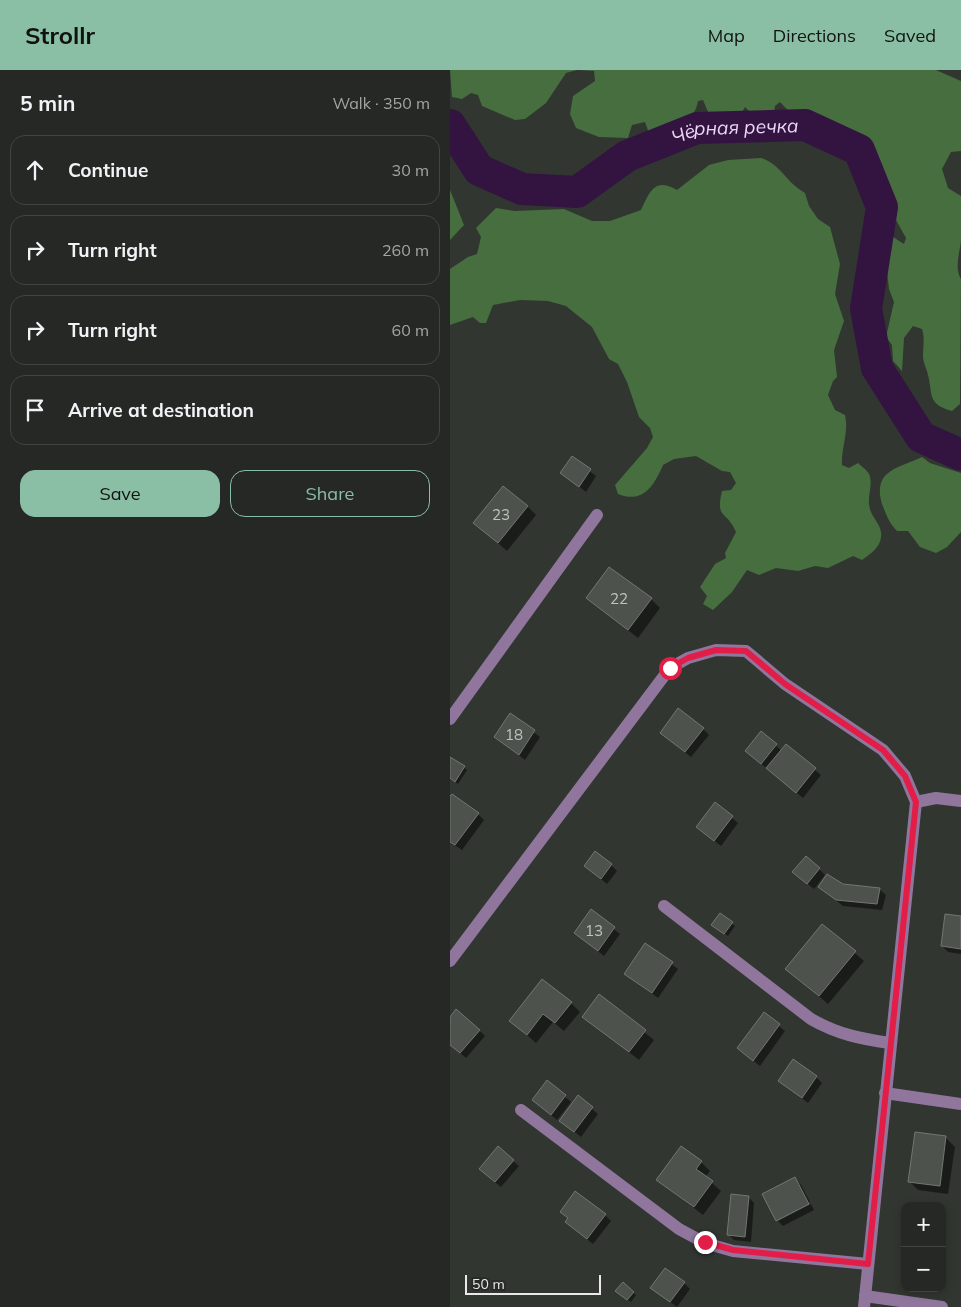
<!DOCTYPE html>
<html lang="en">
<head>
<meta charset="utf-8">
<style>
  body { margin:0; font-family:Mulish,sans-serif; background:#313432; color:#f1f3f6 }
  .controls { position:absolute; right:15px; bottom:15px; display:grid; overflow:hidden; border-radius:10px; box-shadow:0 2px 8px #0003 }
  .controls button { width:45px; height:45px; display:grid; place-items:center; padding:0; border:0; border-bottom:1px solid #424442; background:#252825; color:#f1f3f6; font:25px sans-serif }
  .scale { position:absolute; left:15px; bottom:12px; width:136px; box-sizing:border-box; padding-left:5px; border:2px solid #e7eae7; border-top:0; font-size:14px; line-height:18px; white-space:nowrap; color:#e7eae7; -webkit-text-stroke:4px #272c27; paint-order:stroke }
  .stop { position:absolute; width:15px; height:15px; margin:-11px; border:4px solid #e11d48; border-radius:50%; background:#fff }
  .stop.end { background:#e11d48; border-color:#fff; box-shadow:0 1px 5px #0008 }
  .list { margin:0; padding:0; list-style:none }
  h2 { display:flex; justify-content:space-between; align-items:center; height:65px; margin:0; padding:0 20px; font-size:21px }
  h2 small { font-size:16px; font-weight:400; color:#a3a6a7 }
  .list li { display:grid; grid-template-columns:32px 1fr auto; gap:15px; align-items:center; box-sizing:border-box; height:70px; margin:0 10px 10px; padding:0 10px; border:1px solid #424442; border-radius:15px }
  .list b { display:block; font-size:19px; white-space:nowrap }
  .list em { font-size:16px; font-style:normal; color:#a3a6a7 }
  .actions { display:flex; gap:10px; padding:15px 20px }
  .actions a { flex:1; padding:11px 0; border:1px solid #8abfa5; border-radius:15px; text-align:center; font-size:18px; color:#8abfa5 }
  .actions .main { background:#8abfa5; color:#111 }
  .icon { flex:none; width:28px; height:28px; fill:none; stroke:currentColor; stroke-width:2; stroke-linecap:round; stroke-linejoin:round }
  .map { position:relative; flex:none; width:511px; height:1237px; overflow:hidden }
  header { display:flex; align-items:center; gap:30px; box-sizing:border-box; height:70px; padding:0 25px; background:#8abfa5; color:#111 }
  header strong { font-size:24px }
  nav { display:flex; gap:28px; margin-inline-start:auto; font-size:18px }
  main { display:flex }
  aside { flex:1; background:#252825 }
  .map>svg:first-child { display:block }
  .forest { fill:#466e3f }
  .shadow { fill:#0007 }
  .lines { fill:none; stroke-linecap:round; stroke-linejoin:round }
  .river { stroke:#331440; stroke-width:32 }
  .building { fill:#4d524d; stroke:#727771 }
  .minor { stroke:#90769d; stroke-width:12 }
  .route { stroke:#e11d48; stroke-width:6 }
  .labels { text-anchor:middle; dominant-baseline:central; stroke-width:5; stroke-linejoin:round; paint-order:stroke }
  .number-label { font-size:15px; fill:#c0c4c0 }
  .water-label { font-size:19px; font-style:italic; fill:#ebd7f5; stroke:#272c27 }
</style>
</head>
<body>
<header>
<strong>Strollr</strong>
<nav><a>Map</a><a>Directions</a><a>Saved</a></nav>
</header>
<main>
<aside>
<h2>5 min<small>Walk · 350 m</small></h2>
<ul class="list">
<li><svg class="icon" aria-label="ahead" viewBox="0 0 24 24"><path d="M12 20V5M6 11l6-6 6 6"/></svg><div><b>Continue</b></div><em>30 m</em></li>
<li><svg class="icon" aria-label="right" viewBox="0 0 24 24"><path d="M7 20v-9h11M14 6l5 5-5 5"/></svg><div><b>Turn right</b></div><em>260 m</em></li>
<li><svg class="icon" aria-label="right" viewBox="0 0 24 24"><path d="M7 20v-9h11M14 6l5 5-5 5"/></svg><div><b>Turn right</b></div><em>60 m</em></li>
<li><svg class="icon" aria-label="arrive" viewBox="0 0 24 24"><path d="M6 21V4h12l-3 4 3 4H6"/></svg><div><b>Arrive at destination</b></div></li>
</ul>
<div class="actions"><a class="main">Save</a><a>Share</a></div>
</aside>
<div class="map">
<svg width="511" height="1237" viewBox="0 0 511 1237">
  <rect width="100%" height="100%" fill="#313631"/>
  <!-- forest -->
  <g class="forest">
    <path d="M0,0H127L116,3L96,33L75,49L65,50L32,36L28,25L21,23L12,29L2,27Z"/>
    <path d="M129,0H486L511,11V81L501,82L492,99L498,118L511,126C511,141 511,156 511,170C510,182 504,198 511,209L510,334L502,341C477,334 483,325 478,305C477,299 473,293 473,286C473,276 475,269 472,259L463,256L454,268L452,301L443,291L442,275L436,267L444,232L439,219L436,193V178L440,165L454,174L456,168L446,150L440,127L425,106L411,72L379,54L352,55L330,32L325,36L324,43L316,47H305L295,37L281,62L273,64L266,61L253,30L248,31C245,52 221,65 200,66L195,52L182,55L178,68L149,67L126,58L120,44L123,26L145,11L144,1Z"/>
    <path d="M311,88C333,96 335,112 355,123L359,136L368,149L380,157L390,194L385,224L394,251L384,280L387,307L383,311L378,325L385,340L395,345C399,362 391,378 392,395L399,398L408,393C412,397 417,400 419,404C424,415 416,427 420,439C422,448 433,456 431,467C430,478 420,484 412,490L403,486L378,498L365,496L348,501L326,498L309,505L297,500L282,522L263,540L253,534L257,526L250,517L265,494L276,488L275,483L286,462C277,440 265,450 272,421L281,420L286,413L280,402L272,401L246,386L224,389L213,395C204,416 193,434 168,424L165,415L197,378L203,367L200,358L189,347L177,312L168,294L159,289L142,257L116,236L98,231L70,230L43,235L36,253H30L23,247L0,255V199L18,187L27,184L31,167L26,158L46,138L65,141L114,139L142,151H160L191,140C200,121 205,107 227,120L259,95L278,90Z"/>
    <path d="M0,120L14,155L0,170Z"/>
    <path d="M472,387L480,393L511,403V462L497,477L486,483L470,477L458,461H447C439,453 436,444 432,434C422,400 449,398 472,387Z"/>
  </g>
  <!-- shadow -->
  <g class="shadow">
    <path d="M122,388L146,406L136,422L112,403Z"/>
    <path d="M77,436L86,445L57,481L25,453Z"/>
    <path d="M137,528L201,529L210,538L188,568Z"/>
    <path d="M60,645L90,667L75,690L45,667Z"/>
    <path d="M253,659L259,665L241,687L211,663Z"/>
    <path d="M311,663L332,681L336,676L371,705L353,728L303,687Z"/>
    <path d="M1,688L17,700L8,714L0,708Z"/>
    <path d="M0,728L28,744L34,750L12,780L0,772Z"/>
    <path d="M265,734L288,753L271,776L247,757Z"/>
    <path d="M161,795L167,801L157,814L135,796Z"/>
    <path d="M369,799L375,805L364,819L350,808Z"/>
    <path d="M392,816L430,820L436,825L432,840L393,836L369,817Z"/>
    <path d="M141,841L170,864L154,886L125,863Z"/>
    <path d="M270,844L285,856L278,866L266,857Z"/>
    <path d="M511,847V884L498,882L492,876Z"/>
    <path d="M372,855L414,891L378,934L344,905Z"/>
    <path d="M196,875L228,899L208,928L176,904Z"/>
    <path d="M149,926L204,970L189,990L134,947Z"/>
    <path d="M121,933L130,942L114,961L103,952L86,973L61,951Z"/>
    <path d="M314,944L335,961L310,996L295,984Z"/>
    <path d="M0,948L29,960L35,966L16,988L0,974Z"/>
    <path d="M366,1007L372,1013L358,1033L330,1011Z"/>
    <path d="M98,1012L121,1032L107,1050L90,1036Z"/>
    <path d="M128,1027L148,1044L131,1067L117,1056Z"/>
    <path d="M496,1068L505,1077L498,1124L468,1120L459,1111Z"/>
    <path d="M63,1091L69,1096L51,1117L36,1105Z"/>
    <path d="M251,1092L260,1101L255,1107L271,1121L253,1145L208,1110Z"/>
    <path d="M345,1109L351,1115L360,1132L327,1149Z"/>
    <path d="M298,1127L304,1133L301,1172L284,1170L278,1164Z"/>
    <path d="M361,1134L364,1140L333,1156L328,1151Z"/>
    <path d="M155,1145L161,1151L143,1174L123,1158Z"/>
    <path d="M234,1213L240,1219L227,1237L202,1218Z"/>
    <path d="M173,1214L186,1225L181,1232L170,1224Z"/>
  </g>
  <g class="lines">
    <!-- river -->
    <path class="river" id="s1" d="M0,55L29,100L72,119L127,122L177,86L247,58L355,55L409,80L432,137L416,239L427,298L471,367L511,385"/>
  </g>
  <!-- building -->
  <g class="building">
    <path d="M122,386L141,399L129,417L110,403Z"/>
    <path d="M53,416L78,436L48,473L23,453Z"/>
    <path d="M159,497L202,528L178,560L136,528Z"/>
    <path d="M228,638L254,658L235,682L210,663Z"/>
    <path d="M60,643L85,660L69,685L44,667Z"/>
    <path d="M311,661L327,674L311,694L295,681Z"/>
    <path d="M336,674L366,698L346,723L316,698Z"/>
    <path d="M0,687L15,696L5,712L0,708Z"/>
    <path d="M2,724L29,743L5,775L0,772V726Z"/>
    <path d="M265,732L283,746L264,771L246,757Z"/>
    <path d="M145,781L162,794L151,809L134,796Z"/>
    <path d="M356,786L370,798L357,814L342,802Z"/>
    <path d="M377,804L393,814L430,818L427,834L386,830L368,817Z"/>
    <path d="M141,839L165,857L148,881L124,863Z"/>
    <path d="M270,843L283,852L274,864L261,855Z"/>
    <path d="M495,844L511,846V879L491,876Z"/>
    <path d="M372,854L406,881L369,926L335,899Z"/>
    <path d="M195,873L223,892L202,923L174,904Z"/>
    <path d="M92,909L122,932L105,953L93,944L77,965L59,951Z"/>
    <path d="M149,924L196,960L179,982L132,947Z"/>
    <path d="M6,939L30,960L10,983L0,975V947Z"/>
    <path d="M314,942L330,954L303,991L287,978Z"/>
    <path d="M343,989L367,1006L352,1028L328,1011Z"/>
    <path d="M97,1010L116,1025L101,1045L82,1030Z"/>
    <path d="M128,1025L143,1037L124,1062L109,1051Z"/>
    <path d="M465,1062L496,1066L490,1116L458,1112Z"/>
    <path d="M48,1076L64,1090L45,1112L29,1099Z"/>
    <path d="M231,1076L252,1091L246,1099L263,1111L244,1137L206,1110Z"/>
    <path d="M345,1107L359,1134L326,1151L312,1124Z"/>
    <path d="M125,1121L156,1144L137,1169L115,1152L118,1148L110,1142Z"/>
    <path d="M281,1124L299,1126L295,1167L277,1165Z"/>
    <path d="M215,1198L235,1212L220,1232L200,1218Z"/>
    <path d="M173,1212L184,1222L177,1230L165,1221Z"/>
  </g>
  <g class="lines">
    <!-- minor -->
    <g class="minor">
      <path d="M0,649L147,445"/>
      <path d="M466,732L486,728L511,731"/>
      <path d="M214,836L361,949C387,964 411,969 440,973"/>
      <path d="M0,891L220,598L238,588L266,580L296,581L335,614L433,680L455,706L466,732L414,1237"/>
      <path d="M435,1023L511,1034"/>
      <path d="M71,1040L229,1159L255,1173L283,1181L418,1194"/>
      <path d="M415,1226L492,1237"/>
    </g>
  </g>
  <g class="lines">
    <!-- route -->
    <path class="route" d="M220,598L238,588L266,580L296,581L335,614L433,680L455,706L466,732L418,1194L283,1180L255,1172"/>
  </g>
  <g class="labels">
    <!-- number labels -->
    <g class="number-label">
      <text x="51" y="444">23</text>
      <text x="169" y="528">22</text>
      <text x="64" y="664">18</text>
      <text x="144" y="860">13</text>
    </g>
    <!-- water labels -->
    <g class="water-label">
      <text stroke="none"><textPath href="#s1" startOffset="330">Чёрная речка</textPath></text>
    </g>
  </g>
</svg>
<div class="controls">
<button>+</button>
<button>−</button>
</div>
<div class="scale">50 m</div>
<div class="stop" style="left:220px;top:598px"></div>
<div class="stop end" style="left:255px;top:1172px"></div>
</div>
</main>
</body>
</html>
